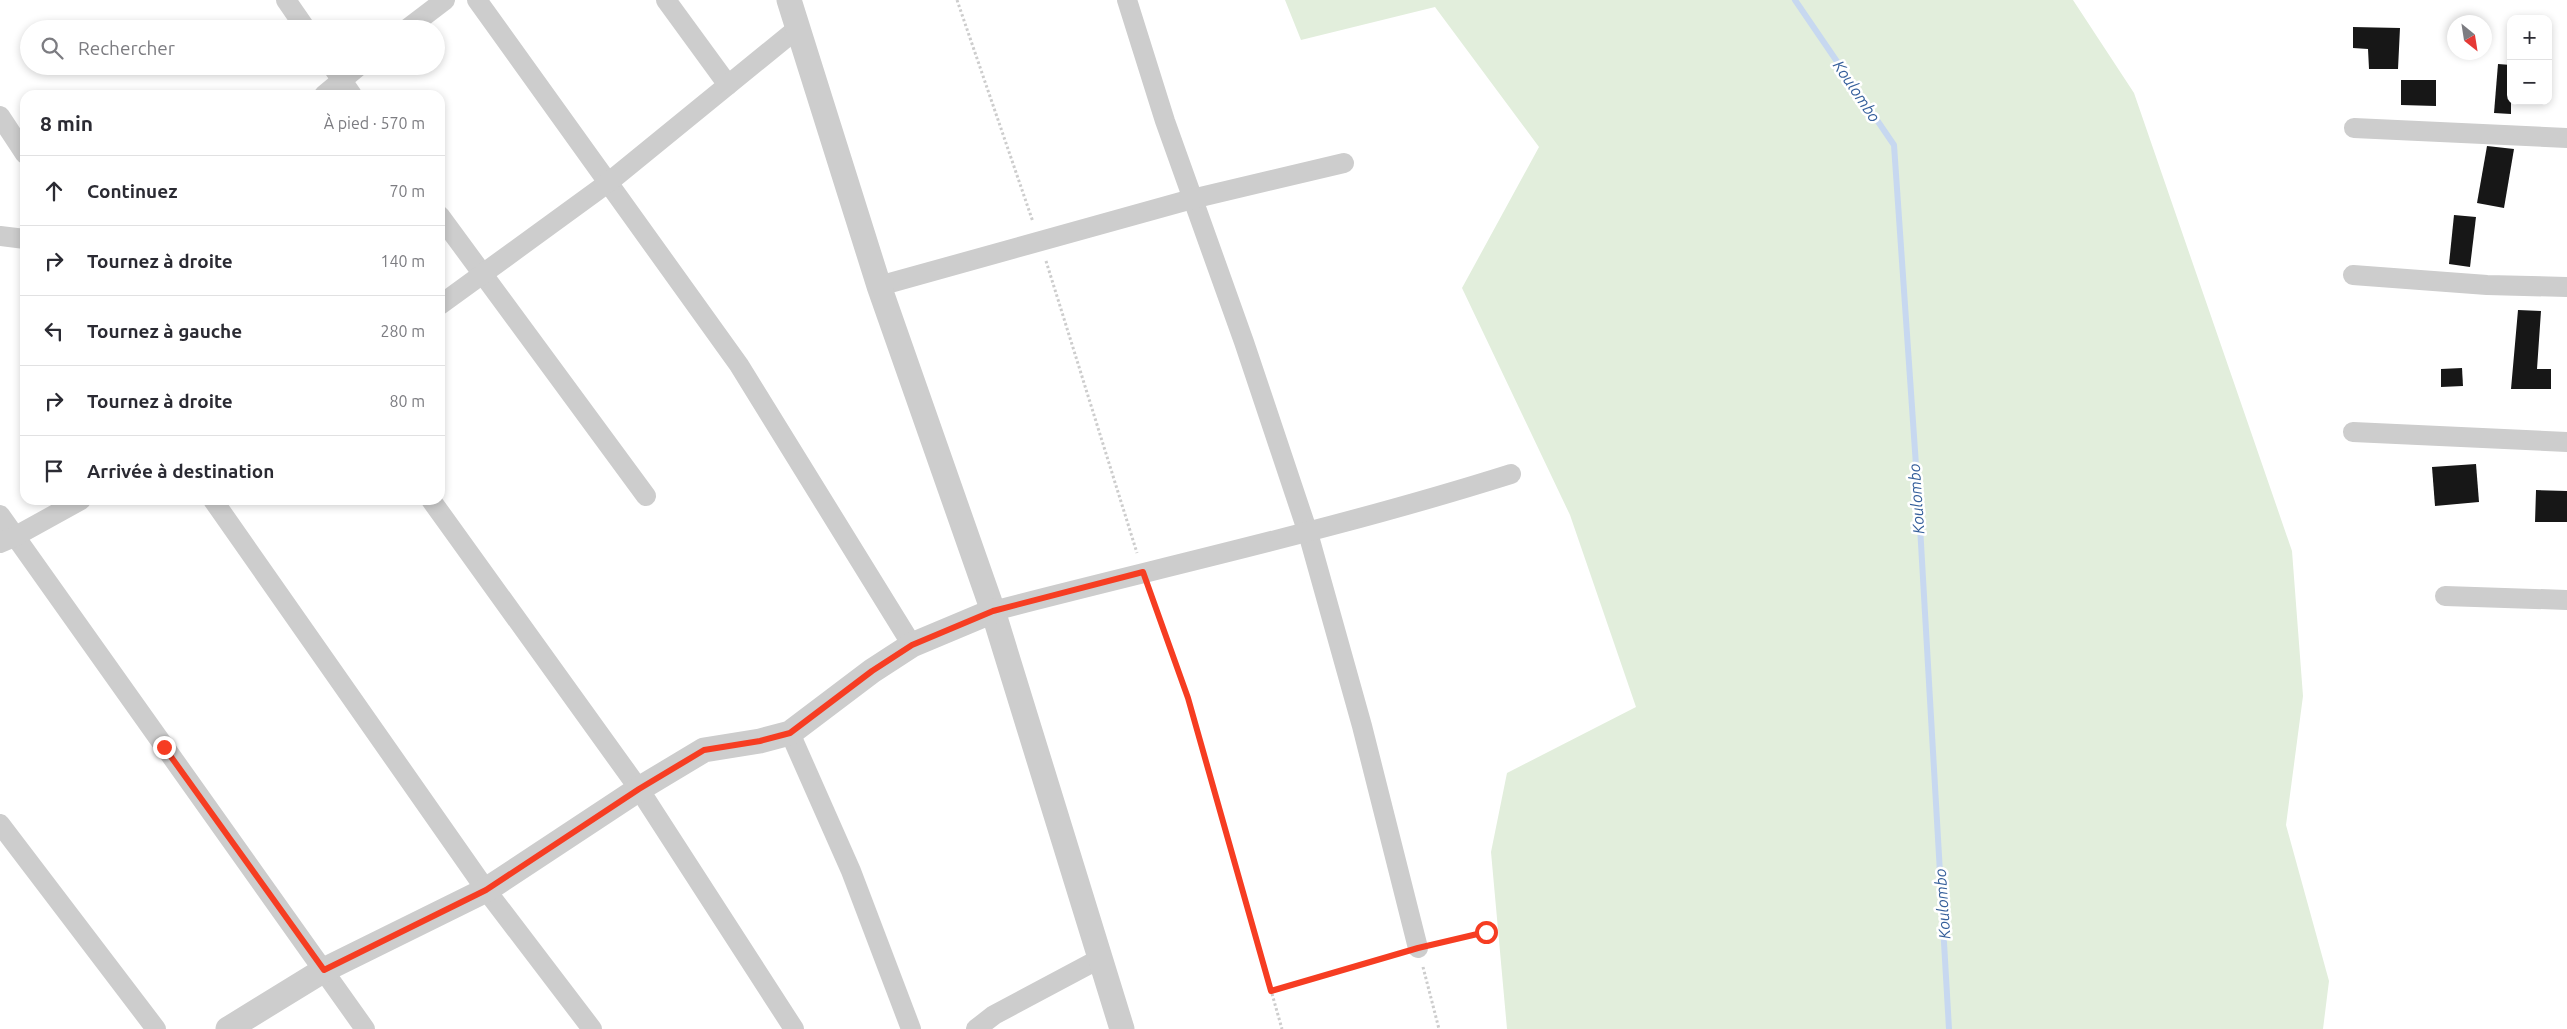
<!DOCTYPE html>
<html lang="fr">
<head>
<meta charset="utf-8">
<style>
  body { margin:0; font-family:Ubuntu,sans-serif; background:#f2f2f3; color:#2b2b33 }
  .controls { position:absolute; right:15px; top:15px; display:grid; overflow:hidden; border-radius:10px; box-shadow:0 2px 8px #0003 }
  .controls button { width:45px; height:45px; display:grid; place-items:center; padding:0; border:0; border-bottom:1px solid #e1e1e2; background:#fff; color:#2b2b33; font:25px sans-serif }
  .compass { position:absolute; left:2447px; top:15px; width:45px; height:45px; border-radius:50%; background:#fff; box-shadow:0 2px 8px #0003; rotate:150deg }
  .stop { position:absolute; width:15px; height:15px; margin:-11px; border:4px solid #f63d22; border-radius:50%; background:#fff }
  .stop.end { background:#f63d22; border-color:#fff; box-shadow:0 1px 5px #0008 }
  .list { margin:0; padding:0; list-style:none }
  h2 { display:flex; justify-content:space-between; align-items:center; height:65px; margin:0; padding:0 20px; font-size:21px }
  h2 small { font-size:16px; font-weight:400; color:#7c7c81 }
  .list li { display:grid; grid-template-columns:32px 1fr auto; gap:15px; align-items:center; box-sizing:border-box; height:70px; padding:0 20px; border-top:1px solid #e1e1e2 }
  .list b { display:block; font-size:19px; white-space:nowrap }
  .list em { font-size:16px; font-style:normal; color:#7c7c81 }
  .icon { flex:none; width:28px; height:28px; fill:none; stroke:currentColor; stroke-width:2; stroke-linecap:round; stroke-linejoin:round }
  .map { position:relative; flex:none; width:2567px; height:1029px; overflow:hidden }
  .search { position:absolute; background:#fff; box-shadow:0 2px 8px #0003; left:20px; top:20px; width:425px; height:55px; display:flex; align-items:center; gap:12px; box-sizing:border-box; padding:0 18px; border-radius:28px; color:#7c7c81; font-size:19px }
  .panel { position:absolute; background:#fff; box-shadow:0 2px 8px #0003; left:20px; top:90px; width:425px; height:415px; border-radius:15px }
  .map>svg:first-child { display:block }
  .green { fill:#e2eedc }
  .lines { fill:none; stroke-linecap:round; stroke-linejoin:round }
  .stream { stroke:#c7d8f0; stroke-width:6 }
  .building { fill:#171717 }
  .path { stroke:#cdcdcd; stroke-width:3; stroke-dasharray:2.5 2.5; stroke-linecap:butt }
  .minor { stroke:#cdcdcd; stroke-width:20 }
  .tertiary { stroke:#cdcdcd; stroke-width:25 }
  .route { stroke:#f63d22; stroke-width:6 }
  .labels { text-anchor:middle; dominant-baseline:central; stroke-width:5; stroke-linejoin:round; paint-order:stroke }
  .water-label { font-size:16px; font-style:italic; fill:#355f9b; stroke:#fff }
</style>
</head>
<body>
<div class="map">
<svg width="2567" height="1029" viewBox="0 0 2567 1029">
  <rect width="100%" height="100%" fill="#fff"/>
  <!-- green -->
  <path class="green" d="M1285,0H2073L2134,93L2292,551L2303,696L2286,825L2329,981L2323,1029H1507L1491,852L1507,773L1636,707L1570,515L1462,288L1539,147L1435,7L1301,40Z"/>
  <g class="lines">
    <!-- stream -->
    <path class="stream" d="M1795,0L1894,145L1919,509L1949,1029"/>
  </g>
  <!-- building -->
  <g class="building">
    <path d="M2353,27L2400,28L2398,69H2369L2368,49L2353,48Z"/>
    <path d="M2498,64L2511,65V114L2494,113Z"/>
    <path d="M2401,80H2436V106L2401,105Z"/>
    <path d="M2487,146L2514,149L2504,208L2477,203Z"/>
    <path d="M2454,215L2476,217L2470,267L2449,264Z"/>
    <path d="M2518,310L2541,311L2537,369H2551V389H2511Z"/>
    <path d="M2462,368L2463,386L2441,387V369Z"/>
    <path d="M2476,464L2479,502L2435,506L2432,467Z"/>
    <path d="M2536,490L2567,491V522H2535Z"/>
  </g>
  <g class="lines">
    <!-- path -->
    <g class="path">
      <path d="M957,0L1033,222"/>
      <path d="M1046,261L1137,553"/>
      <path d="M1150,592L1188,698L1282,1029"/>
      <path d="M1437,944L1486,932"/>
      <path d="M1423,967L1439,1029"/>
      <path d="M1271,991L1400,954"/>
    </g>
    <!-- minor -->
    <g class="minor">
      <path d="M286,0L306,29"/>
      <path d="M477,0L739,365L912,645"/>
      <path d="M666,0L728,85"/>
      <path d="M1127,0L1165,121L1244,342L1308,533L1362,726L1418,948"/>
      <path d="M407,29L445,0"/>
      <path d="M332,66L352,95"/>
      <path d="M324,95L359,66"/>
      <path d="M0,116L25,154"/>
      <path d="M2354,128L2567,138"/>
      <path d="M440,216L646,496"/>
      <path d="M0,236L25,239"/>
      <path d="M2353,275L2487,285L2567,287"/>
      <path d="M879,286L1192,199L1344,163"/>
      <path d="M440,305L609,182L798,28"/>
      <path d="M2353,432L2567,442"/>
      <path d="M213,500L486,890L592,1029"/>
      <path d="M431,500L639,789L794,1029"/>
      <path d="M0,515L365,1029"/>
      <path d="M0,543L14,537L81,500"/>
      <path d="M2445,596L2567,600"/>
      <path d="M993,611C1166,566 1340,528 1511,474"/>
      <path d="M790,733L851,871L911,1029"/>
      <path d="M0,824L156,1029"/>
      <path d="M976,1029L994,1015L1101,958"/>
    </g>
    <!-- tertiary -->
    <g class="tertiary">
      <path d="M789,0L879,286L993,611L1122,1029"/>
      <path d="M228,1029L324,970L486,890L639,789L704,750L760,741L790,733L872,671L912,645L993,611"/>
    </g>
  </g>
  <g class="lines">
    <!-- route -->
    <path class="route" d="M164,747L324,970L486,890L639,789L704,750L760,741L790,733L872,671L912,645L993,611L1143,572L1188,698L1271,991L1418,948L1486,932"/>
  </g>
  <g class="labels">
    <!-- water labels -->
    <g class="water-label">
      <text transform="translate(1857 91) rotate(56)">Koulombo</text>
      <text transform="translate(1916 499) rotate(-94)">Koulombo</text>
      <text transform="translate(1942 904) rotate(-94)">Koulombo</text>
    </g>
  </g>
</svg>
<div class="controls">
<button>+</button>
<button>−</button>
</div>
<svg class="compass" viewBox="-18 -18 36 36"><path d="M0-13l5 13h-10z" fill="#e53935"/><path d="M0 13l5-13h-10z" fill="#7c7c81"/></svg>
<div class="stop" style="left:1486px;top:932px"></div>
<div class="stop end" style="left:164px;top:747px"></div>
<div class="search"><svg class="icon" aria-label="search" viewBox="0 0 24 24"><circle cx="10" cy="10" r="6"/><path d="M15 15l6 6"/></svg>Rechercher</div>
<section class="panel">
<h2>8 min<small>À pied · 570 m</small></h2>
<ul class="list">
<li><svg class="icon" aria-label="ahead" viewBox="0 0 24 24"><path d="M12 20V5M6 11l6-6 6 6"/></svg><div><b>Continuez</b></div><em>70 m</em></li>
<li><svg class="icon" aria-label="right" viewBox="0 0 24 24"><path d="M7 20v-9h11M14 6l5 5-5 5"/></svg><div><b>Tournez à droite</b></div><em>140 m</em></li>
<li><svg class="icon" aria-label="left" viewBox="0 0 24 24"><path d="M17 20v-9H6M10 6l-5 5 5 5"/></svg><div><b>Tournez à gauche</b></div><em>280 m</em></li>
<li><svg class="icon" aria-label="right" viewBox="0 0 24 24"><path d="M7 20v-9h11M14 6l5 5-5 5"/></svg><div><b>Tournez à droite</b></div><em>80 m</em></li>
<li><svg class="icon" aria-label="arrive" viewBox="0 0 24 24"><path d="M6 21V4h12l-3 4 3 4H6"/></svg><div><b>Arrivée à destination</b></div></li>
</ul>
</section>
</div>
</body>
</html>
